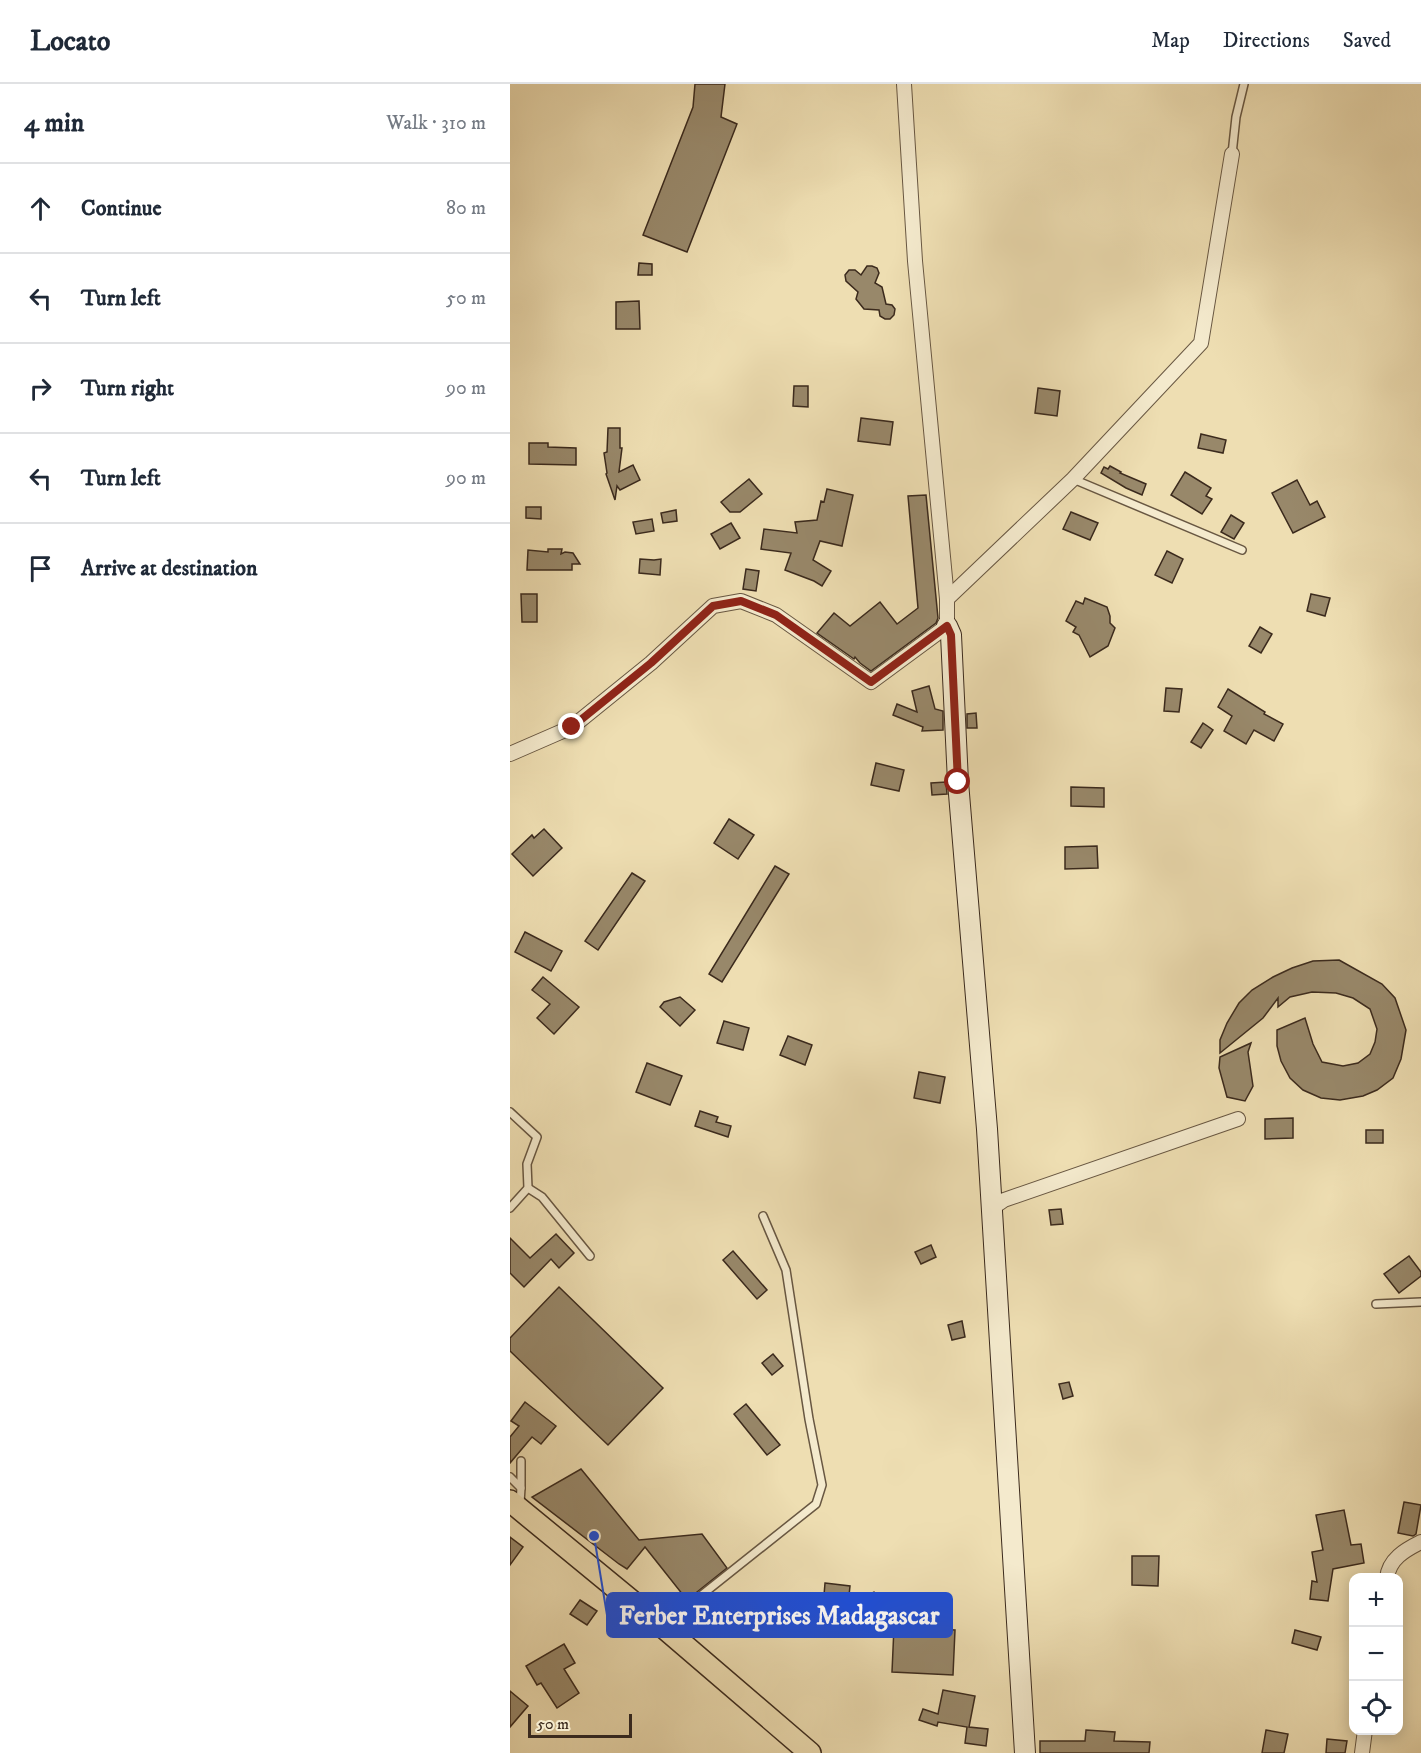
<!DOCTYPE html>
<html lang="en">
<head>
<meta charset="utf-8">
<style>
  body { margin:0; font-family:"IM FELL DW Pica",serif; background:#f2f2f3; color:#1f2937 }
  .controls { position:absolute; right:18px; bottom:18px; display:grid; overflow:hidden; border-radius:12px; box-shadow:0 3px 15px #0003 }
  .controls button { width:54px; height:54px; display:grid; place-items:center; padding:0; border:0; border-bottom:2px solid #e0e1e3; background:#fff; color:#1f2937; font:30px sans-serif }
  .scale { position:absolute; left:18px; bottom:15px; width:104px; box-sizing:border-box; padding-left:6px; border:3px solid #3b2a1d; border-top:0; font-size:16px; line-height:21px; white-space:nowrap; color:#3b2a1d; -webkit-text-stroke:4px #f4eacd; paint-order:stroke }
  .stop { position:absolute; width:18px; height:18px; margin:-14px; border:4px solid #8f2418; border-radius:50%; background:#fff }
  .stop.end { background:#8f2418; border-color:#fff; box-shadow:0 2px 6px #0008 }
  .list { margin:0; padding:0; list-style:none }
  h2 { display:flex; justify-content:space-between; align-items:center; height:78px; margin:0; padding:0 24px; font-size:26px }
  h2 small { font-size:20px; font-weight:400; color:#747a83 }
  .list li { display:grid; grid-template-columns:39px 1fr auto; gap:18px; align-items:center; box-sizing:border-box; height:90px; padding:0 24px; border-top:2px solid #e0e1e3 }
  .list b { display:block; font-size:22px; white-space:nowrap }
  .list em { font-size:20px; font-style:normal; color:#747a83 }
  .icon { flex:none; width:33px; height:33px; fill:none; stroke:currentColor; stroke-width:2; stroke-linecap:round; stroke-linejoin:round }
  .map { position:relative; flex:none; width:911px; height:1669px; overflow:hidden }
  header { display:flex; align-items:center; gap:36px; box-sizing:border-box; height:84px; padding:0 30px; background:#fff; border-bottom:2px solid #e0e1e3 }
  header strong { font-size:28px }
  nav { display:flex; gap:33px; margin-inline-start:auto; font-size:21px }
  main { display:flex }
  aside { flex:1; background:#fff }
  .map>svg:first-child { display:block }
  .building { fill:#98886a; stroke:#3b2a1d; stroke-width:1.5 }
  .lines { fill:none; stroke-linecap:round; stroke-linejoin:round }
  .lane-casing { stroke:#685742; stroke-width:10 }
  .street-casing { stroke:#685742; stroke-width:16 }
  .secondary-casing { stroke:#3b2a1d; stroke-width:22 }
  .primary-casing { stroke:#3b2a1d; stroke-width:24 }
  .lane { stroke:#f4eacd; stroke-width:7 }
  .street { stroke:#f4eacd; stroke-width:14 }
  .secondary { stroke:#f4eacd; stroke-width:20 }
  .primary { stroke:#eedeb2; stroke-width:21 }
  .route { stroke:#8f2418; stroke-width:8 }
  .leader { fill:none; stroke:#1d4ed8; stroke-width:2 }
  .callout-dot { fill:#1d4ed8; stroke:#f4eacd; stroke-width:2 }
  .callout { fill:#1d4ed8; stroke:#1d4ed8; stroke-width:2 }
  .callout-label { font-size:26px; text-anchor:middle; font-weight:bold; fill:#fff }
</style>
</head>
<body>
<header>
<strong>Locato</strong>
<nav><a>Map</a><a>Directions</a><a>Saved</a></nav>
</header>
<main>
<aside>
<h2>4 min<small>Walk · 310 m</small></h2>
<ul class="list">
<li><svg class="icon" aria-label="ahead" viewBox="0 0 24 24"><path d="M12 20V5M6 11l6-6 6 6"/></svg><div><b>Continue</b></div><em>80 m</em></li>
<li><svg class="icon" aria-label="left" viewBox="0 0 24 24"><path d="M17 20v-9H6M10 6l-5 5 5 5"/></svg><div><b>Turn left</b></div><em>50 m</em></li>
<li><svg class="icon" aria-label="right" viewBox="0 0 24 24"><path d="M7 20v-9h11M14 6l5 5-5 5"/></svg><div><b>Turn right</b></div><em>90 m</em></li>
<li><svg class="icon" aria-label="left" viewBox="0 0 24 24"><path d="M17 20v-9H6M10 6l-5 5 5 5"/></svg><div><b>Turn left</b></div><em>90 m</em></li>
<li><svg class="icon" aria-label="arrive" viewBox="0 0 24 24"><path d="M6 21V4h12l-3 4 3 4H6"/></svg><div><b>Arrive at destination</b></div></li>
</ul>
</aside>
<div class="map">
<svg width="911" height="1669" viewBox="0 0 911 1669">
  <rect width="100%" height="100%" fill="#eedeb2"/>
  <filter id="stains"><feTurbulence type="fractalNoise" baseFrequency=".00333" numOctaves="4"/><feColorMatrix values="0 0 0 0 .2 0 0 0 0 .09 0 0 0 0 .02 0 0 0 .5 -.17"/></filter>
  <radialGradient id="worn" r=".72"><stop offset=".6" stop-color="#630" stop-opacity="0"/><stop offset="1" stop-color="#630" stop-opacity=".3"/></radialGradient>
  <!-- building -->
  <g class="building">
    <path d="M185,0H215L211,33L227,40L177,168L133,151L183,23Z"/>
    <path d="M129,179L142,180V191H128Z"/>
    <path d="M357,182H362L367,184L369,189L365,199L372,203L376,220L382,221L385,225L384,231L380,235H375L370,232L369,226L354,225L346,215L348,208L336,197L335,191L339,186H345L351,191Z"/>
    <path d="M129,217L130,245H106V218Z"/>
    <path d="M284,302H298V323L283,322Z"/>
    <path d="M528,304L550,307L547,332L525,329Z"/>
    <path d="M351,334L383,338L380,361L348,357Z"/>
    <path d="M98,344H110V364H112L109,388L123,381L130,396L110,406L107,402L105,416L96,390L97,389L94,369L97,368Z"/>
    <path d="M691,350L716,356L713,369L688,364Z"/>
    <path d="M19,359H38V363L66,364V381L19,380Z"/>
    <path d="M600,382L611,388L610,389L636,400L632,411L616,404L591,389L594,383L598,385Z"/>
    <path d="M675,388L701,404L696,412L702,415L692,430L661,411Z"/>
    <path d="M239,395L252,410L230,428H220L211,418Z"/>
    <path d="M787,396L800,421L807,417L815,433L783,449L762,409Z"/>
    <path d="M317,405L343,411L332,462L310,457L303,476L321,487L312,502L304,497L275,486L281,469L251,465L254,445L287,449L285,438L307,436L311,417L314,418Z"/>
    <path d="M416,411L428,534L426,539L361,587L350,579L345,573L344,575L307,549L324,529L340,542L370,518L387,540L408,524L398,412Z"/>
    <path d="M16,423H31V435L16,434Z"/>
    <path d="M166,426L167,437L153,439L151,429Z"/>
    <path d="M561,428L588,439L580,456L553,445Z"/>
    <path d="M721,431L734,439L724,455L711,448Z"/>
    <path d="M142,435L144,447L126,450L123,438Z"/>
    <path d="M221,439L230,454L210,465L201,450Z"/>
    <path d="M38,465H52L51,470L55,468L63,469L70,480H62V486H17L18,466L38,468Z"/>
    <path d="M657,467L673,475L662,499L645,491Z"/>
    <path d="M130,475L144,476L151,475L150,491L129,489Z"/>
    <path d="M236,485L249,487L246,507L233,505Z"/>
    <path d="M11,510H27V538H12Z"/>
    <path d="M801,510L820,514L815,532L797,527Z"/>
    <path d="M575,514L597,523L600,532V539L605,544L598,562L580,573L569,551L563,548L566,543L556,537L566,517L573,520Z"/>
    <path d="M750,543L762,550L751,569L739,562Z"/>
    <path d="M419,602L425,625L433,627V646L412,647L413,643L383,631L387,620L407,628L402,607Z"/>
    <path d="M656,604L672,605L669,628L654,627Z"/>
    <path d="M718,605L755,628L754,630L773,640L764,657L744,646L736,660L714,647L722,632L708,623Z"/>
    <path d="M466,629L467,644H457V630Z"/>
    <path d="M693,639L703,646L691,664L681,658Z"/>
    <path d="M366,679L394,686L389,707L361,701Z"/>
    <path d="M436,698L437,710L422,711L421,699Z"/>
    <path d="M561,703L594,704V723L561,722Z"/>
    <path d="M219,735L244,751L228,775L204,759Z"/>
    <path d="M34,745L52,764L23,792L2,770L22,751L24,754Z"/>
    <path d="M587,762L588,784L555,785V763Z"/>
    <path d="M265,782L279,790L212,898L199,890Z"/>
    <path d="M122,789L135,797L88,866L75,857Z"/>
    <path d="M15,848L52,867L41,887L5,868Z"/>
    <path d="M829,876L872,900L885,914L896,946L891,975L883,994L867,1006L853,1012L830,1016L811,1014L793,1006L780,994L771,977L767,962V946L795,934L803,960L812,978L833,982L848,979L860,970L865,958L867,945L860,925L843,914L826,909L802,908L780,913L768,923V914L753,934L710,969V956L717,939L729,919L742,906L763,893L782,884L803,877Z"/>
    <path d="M33,893L69,923L44,950L27,934L40,920L22,906Z"/>
    <path d="M170,913L185,926L170,942L150,923L154,918Z"/>
    <path d="M214,937L239,944L233,966L207,959Z"/>
    <path d="M278,952L302,961L295,981L270,971Z"/>
    <path d="M741,959L738,968L743,1002L735,1017L717,1013L709,984L710,973Z"/>
    <path d="M137,979L172,992L160,1021L126,1008Z"/>
    <path d="M409,988L435,993L430,1019L404,1014Z"/>
    <path d="M190,1027L208,1033L206,1038L221,1042L218,1053L185,1042Z"/>
    <path d="M783,1034V1054L755,1055V1035Z"/>
    <rect x="856" y="1046" width="17" height="13"/>
    <path d="M551,1125L553,1140L541,1141L539,1126Z"/>
    <path d="M46,1150L64,1169L49,1184L41,1175L14,1203L0,1189V1154L20,1174Z"/>
    <path d="M421,1161L426,1173L411,1180L405,1168Z"/>
    <path d="M223,1167L257,1206L247,1215L213,1176Z"/>
    <path d="M899,1172L911,1188V1192L889,1209L874,1190Z"/>
    <path d="M49,1203L153,1304L98,1361L0,1267V1254Z"/>
    <path d="M452,1237L455,1253L442,1256L438,1241Z"/>
    <path d="M263,1270L273,1282L262,1291L252,1279Z"/>
    <path d="M559,1298L563,1312L553,1315L549,1300Z"/>
    <path d="M15,1318L46,1342L31,1360L22,1353L0,1379V1353L9,1342L1,1337Z"/>
    <path d="M236,1320L270,1361L257,1371L224,1330Z"/>
    <path d="M71,1385L129,1456L192,1450L217,1484L177,1516L135,1463L117,1485L109,1480L22,1413Z"/>
    <path d="M894,1418L911,1421L906,1450L903,1452L888,1449Z"/>
    <path d="M834,1426L841,1461L851,1460L854,1479L823,1485L818,1517L800,1515L802,1497L807,1498L802,1468L813,1466L806,1431Z"/>
    <path d="M0,1453L13,1463L0,1481Z"/>
    <path d="M622,1472H649L648,1502L622,1501Z"/>
    <path d="M315,1499L340,1502L338,1521L364,1508L384,1521L317,1548L312,1536Z"/>
    <path d="M70,1516L87,1527L77,1541L60,1530Z"/>
    <path d="M384,1543L445,1546L443,1591L382,1588Z"/>
    <path d="M785,1546L811,1553L807,1566L782,1559Z"/>
    <path d="M54,1560L65,1579L54,1585L69,1609L47,1624L31,1599L27,1601L16,1582Z"/>
    <path d="M433,1606L465,1612L459,1643L478,1645L476,1662L455,1659L457,1643L428,1638L427,1642L409,1636L413,1625L428,1630Z"/>
    <path d="M0,1607L18,1622L0,1643Z"/>
    <path d="M576,1646L605,1648L604,1657L640,1658L639,1669H530V1657H575Z"/>
    <path d="M756,1646L778,1650L774,1669H752Z"/>
    <path d="M817,1655L837,1657L835,1669H816Z"/>
  </g>
  <g class="lines">
    <!-- lane casing -->
    <g class="lane-casing">
      <g id="lane">
        <path d="M722,70L726,33L734,0"/>
        <path d="M563,395L732,466"/>
        <path d="M0,1028L27,1053L17,1080L18,1104L0,1124"/>
        <path d="M18,1104L32,1113L80,1172"/>
        <path d="M866,1220L911,1218"/>
        <path d="M11,1377V1404"/>
        <path d="M0,1393L11,1404L10,1419"/>
        <path d="M154,1541L306,1420L312,1401L299,1335L276,1186L253,1132"/>
      </g>
    </g>
    <!-- street casing -->
    <g class="street-casing">
      <g id="street">
        <path d="M437,515L563,395L691,259L722,70"/>
        <path d="M0,670L62,643L141,579L203,522L231,517L266,531L361,598L437,542V515L405,177L394,0"/>
        <path d="M481,1125L494,1116L728,1035"/>
        <path d="M877,1494C879,1475 895,1466 911,1458"/>
        <path d="M852,1669L855,1646"/>
      </g>
    </g>
    <!-- secondary casing -->
    <g class="secondary-casing">
      <path id="secondary" d="M437,542L441,551L448,698L477,1045L515,1669"/>
    </g>
    <!-- primary casing -->
    <g class="primary-casing">
      <path id="primary" d="M0,1417L152,1542L300,1669"/>
    </g>
    <!-- lane -->
    <use href="#lane" class="lane"/>
    <!-- street -->
    <use href="#street" class="street"/>
    <!-- secondary -->
    <use href="#secondary" class="secondary"/>
    <!-- primary -->
    <use href="#primary" class="primary"/>
  </g>
  <g class="lines">
    <!-- route -->
    <path class="route" d="M62,643L141,579L203,522L231,517L266,531L361,598L437,542L441,551L448,698"/>
  </g>
  <!-- callouts -->
  <path class="leader" d="M84 1452L97 1531"/>
  <circle class="callout-dot" cx="84" cy="1452" r="6"/>
  <rect class="callout" x="97" y="1509" width="345" height="44" rx="6"/>
  <g class="callout-label">
    <text x="269" y="1540">Ferber Enterprises Madagascar</text>
  </g>
  <rect width="100%" height="100%" filter="url(#stains)"/>
  <rect width="100%" height="100%" fill="url(#worn)"/>
</svg>
<div class="controls">
<button>+</button>
<button>−</button>
<button><svg class="icon" aria-label="locate" viewBox="0 0 24 24"><circle cx="12" cy="12" r="6"/><path d="M12 2v4M12 18v4M2 12h4M18 12h4"/></svg></button>
</div>
<div class="scale">50 m</div>
<div class="stop" style="left:448px;top:698px"></div>
<div class="stop end" style="left:62px;top:643px"></div>
</div>
</main>
</body>
</html>
